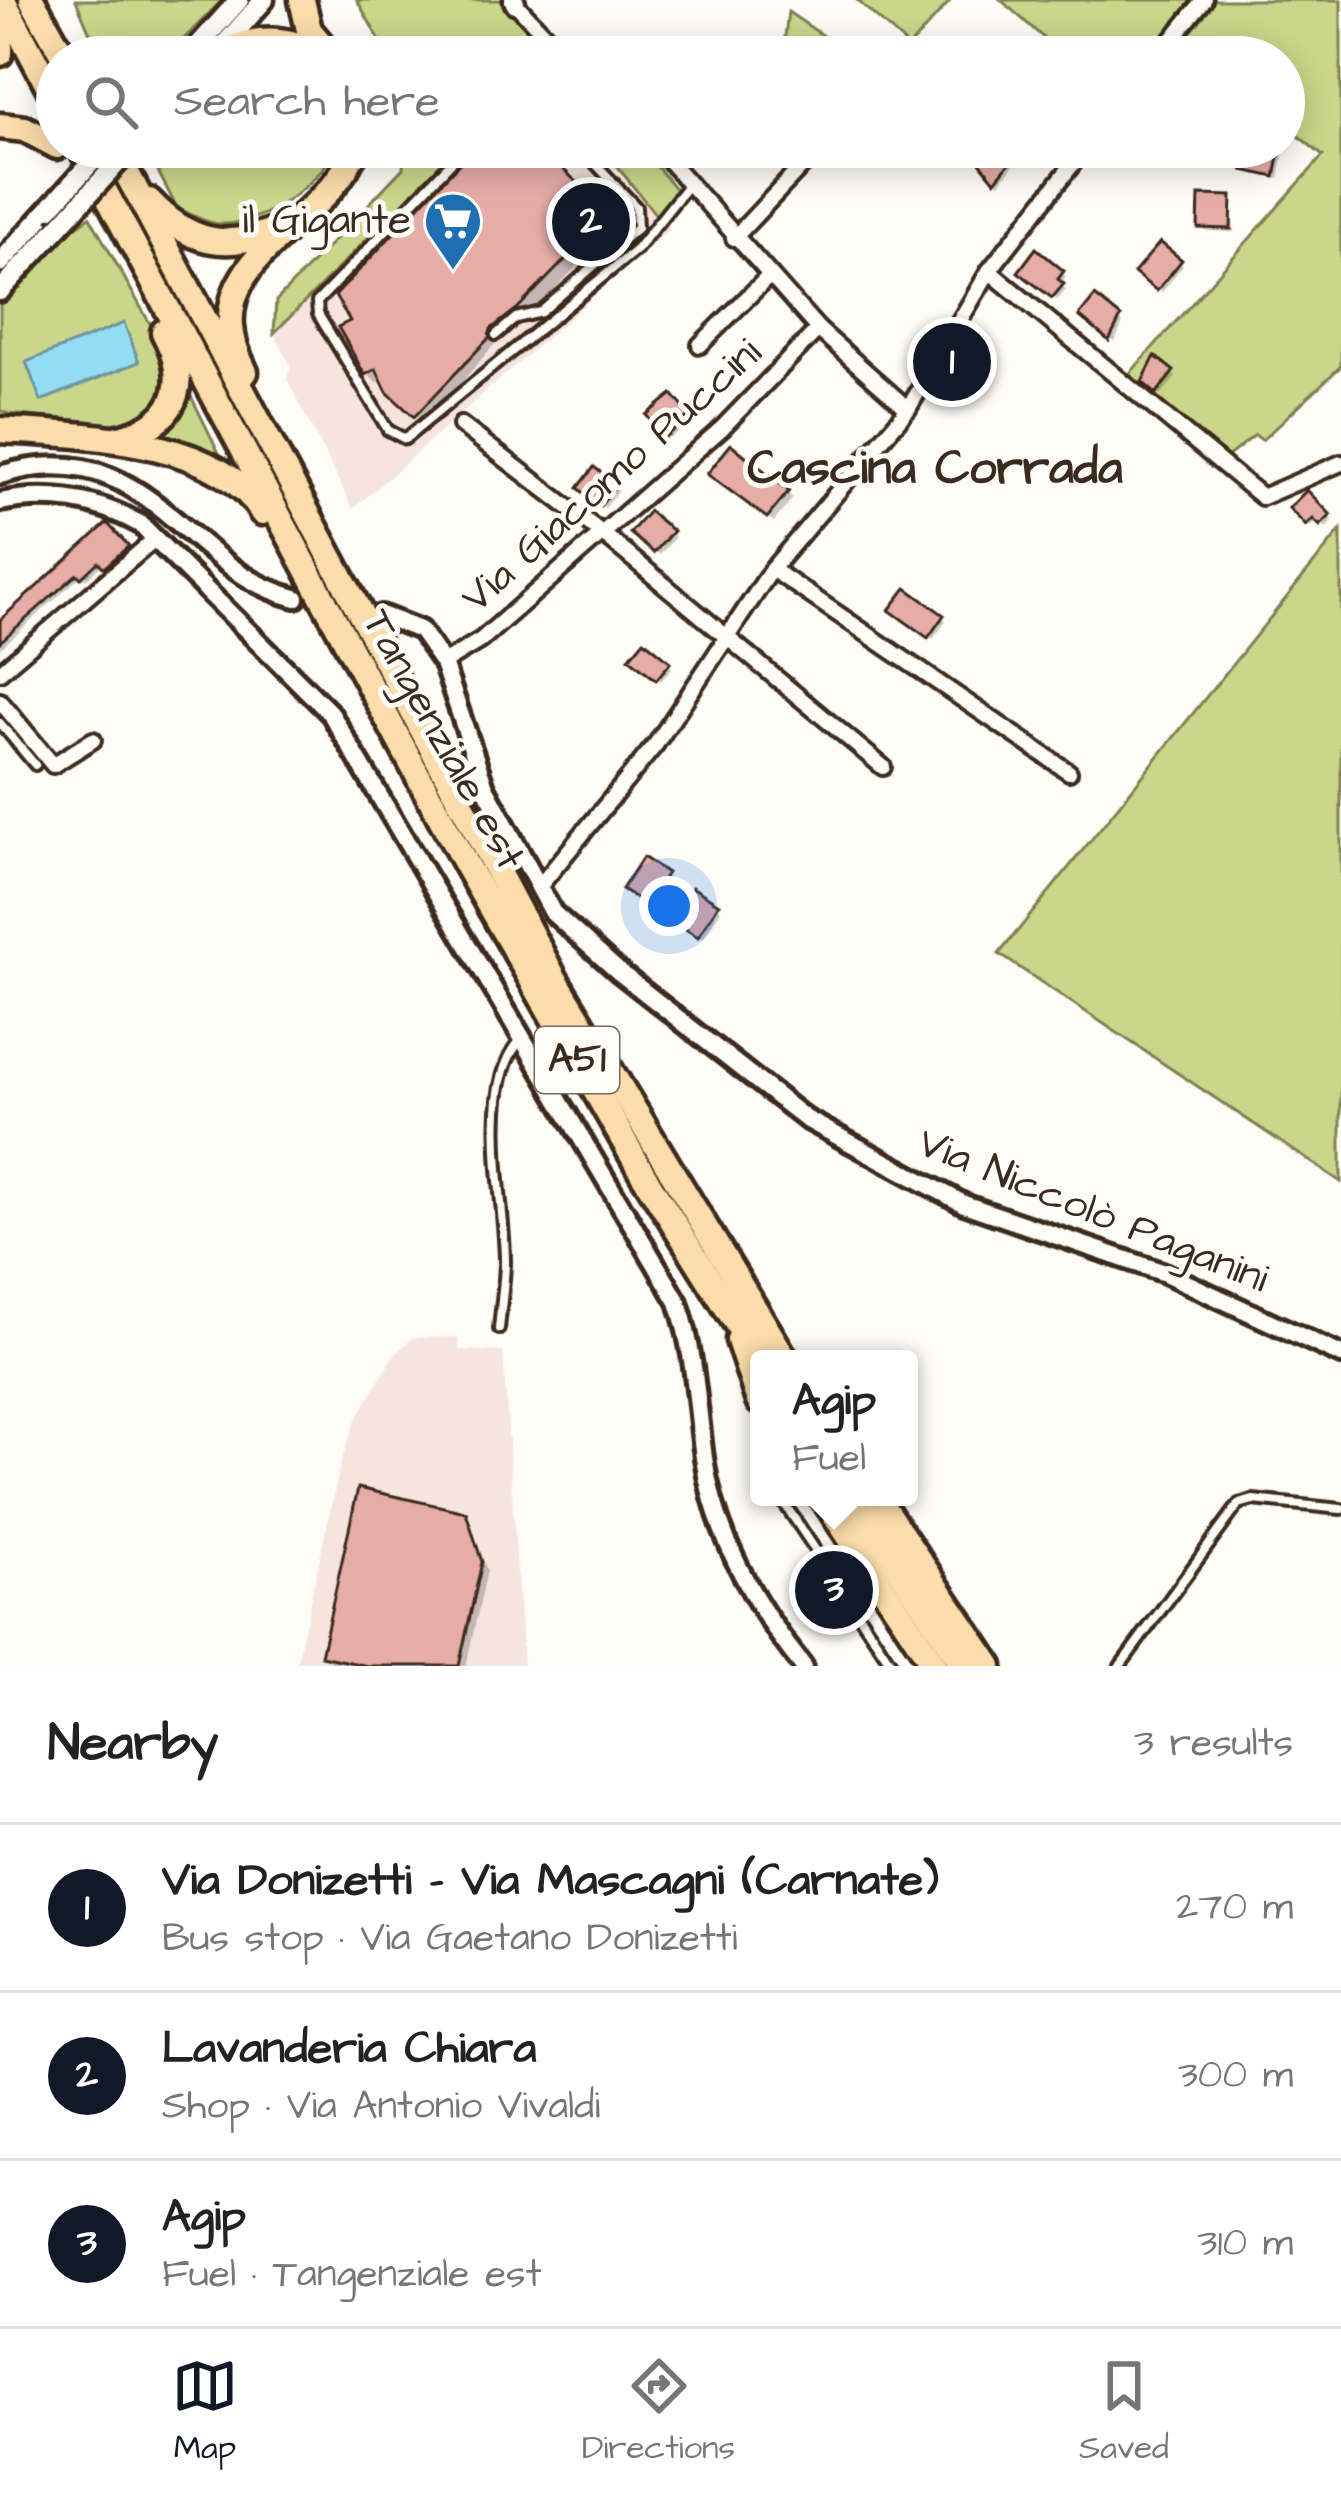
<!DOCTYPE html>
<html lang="en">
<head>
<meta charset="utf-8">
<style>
  body { margin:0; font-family:"Architects Daughter",sans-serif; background:#f2f2f2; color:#222 }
  .you { position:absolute; left:669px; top:906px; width:42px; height:42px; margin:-30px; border:9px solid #fff; border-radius:50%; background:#1a73e8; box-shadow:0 0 0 18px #1a73e833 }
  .badge { display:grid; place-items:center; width:78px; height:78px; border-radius:50%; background:#111827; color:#fff; font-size:39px; font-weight:700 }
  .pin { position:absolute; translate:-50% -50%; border:6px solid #fff; box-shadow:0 3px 12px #0006 }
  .popup { position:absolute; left:750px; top:1350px; width:168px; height:156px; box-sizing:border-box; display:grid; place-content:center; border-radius:12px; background:#fff; filter:drop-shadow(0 3px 9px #0005); font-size:39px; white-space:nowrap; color:#767676 }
  .popup b { font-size:45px; color:#222 }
  .popup::after { content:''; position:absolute; left:50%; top:100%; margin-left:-24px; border:24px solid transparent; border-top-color:#fff }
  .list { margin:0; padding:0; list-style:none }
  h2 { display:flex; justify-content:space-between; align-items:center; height:156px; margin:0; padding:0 48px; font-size:51px }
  h2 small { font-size:39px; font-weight:400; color:#767676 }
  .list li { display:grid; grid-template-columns:78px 1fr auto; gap:36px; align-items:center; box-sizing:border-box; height:168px; padding:0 48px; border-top:3px solid #e0e0e0 }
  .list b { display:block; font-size:45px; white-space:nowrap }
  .list p { margin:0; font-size:39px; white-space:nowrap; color:#767676 }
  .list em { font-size:39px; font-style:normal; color:#767676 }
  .icon { flex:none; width:66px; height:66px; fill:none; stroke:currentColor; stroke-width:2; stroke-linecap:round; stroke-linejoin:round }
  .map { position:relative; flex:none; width:1341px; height:1666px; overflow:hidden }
  .search { position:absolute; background:#fff; box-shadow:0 6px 30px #0003; left:36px; right:36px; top:36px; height:132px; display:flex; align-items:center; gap:30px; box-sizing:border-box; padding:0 42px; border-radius:66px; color:#767676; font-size:45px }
  .sheet { height:660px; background:#fff }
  nav { display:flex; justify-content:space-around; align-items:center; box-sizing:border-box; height:168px; border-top:3px solid #e0e0e0; background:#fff; font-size:33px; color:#767676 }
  nav a { display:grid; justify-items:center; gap:6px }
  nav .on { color:#111827 }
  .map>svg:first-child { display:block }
  .built { fill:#f6e4df }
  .green { fill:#cad78a; stroke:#828054; stroke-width:3 }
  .water { fill:#93ddf4; stroke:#70959e; stroke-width:3 }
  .shadow { fill:#0003 }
  .building { fill:#e6aca6; stroke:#3b2a1e; stroke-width:3 }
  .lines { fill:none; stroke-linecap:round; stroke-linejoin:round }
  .service-casing { stroke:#3b2a1e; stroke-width:16 }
  .minor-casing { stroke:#3b2a1e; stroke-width:22 }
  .tertiary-casing { stroke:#3b2a1e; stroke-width:26 }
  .secondary-casing { stroke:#3b2a1e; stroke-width:27 }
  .motorway-casing { stroke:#3b2a1e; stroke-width:33 }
  .service { stroke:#fdfcf7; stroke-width:8 }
  .minor { stroke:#fdfcf7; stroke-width:14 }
  .tertiary { stroke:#fdfcf7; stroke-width:16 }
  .secondary { stroke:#fdfcf7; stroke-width:18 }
  .motorway { stroke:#fbddab; stroke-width:24 }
  .secondary-bridge-casing { stroke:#3b2a1e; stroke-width:27; stroke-linecap:butt }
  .secondary-bridge { stroke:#fdfcf7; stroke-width:18 }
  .labels { text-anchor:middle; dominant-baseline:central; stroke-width:10; stroke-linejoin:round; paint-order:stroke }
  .shield { fill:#fdfcf7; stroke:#75695f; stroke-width:3 }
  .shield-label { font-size:39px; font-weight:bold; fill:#3b2a1e }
  .poi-label { font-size:42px; fill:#3b2a1e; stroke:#fdfcf7; text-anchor:end }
  .street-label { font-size:42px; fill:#3b2a1e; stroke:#fdfcf7 }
  .quarter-label { font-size:48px; font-weight:bold; fill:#3b2a1e; stroke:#fdfcf7 }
</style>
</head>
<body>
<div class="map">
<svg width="1341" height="1666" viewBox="0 0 1341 1666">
  <rect width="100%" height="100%" fill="#fdfcf7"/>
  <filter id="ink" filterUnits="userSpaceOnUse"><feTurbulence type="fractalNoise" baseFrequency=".00833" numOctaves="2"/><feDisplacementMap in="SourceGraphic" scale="24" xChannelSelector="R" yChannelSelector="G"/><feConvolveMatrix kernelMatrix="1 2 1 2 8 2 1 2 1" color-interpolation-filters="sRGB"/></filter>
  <g filter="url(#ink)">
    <!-- built -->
    <g class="built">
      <path d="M458,147H592L670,229L353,509L287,379L291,366L274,333Z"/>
      <path d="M458,1337L459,1350L503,1352L523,1666H296L341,1462L356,1420L394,1355L413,1338Z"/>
    </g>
    <!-- green -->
    <g class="green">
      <path d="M76,0H222L166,57H100Z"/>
      <path d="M357,0H501L552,52L548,57H389Z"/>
      <path d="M857,0H951L909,47Z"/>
      <path d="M1001,0H1341V366L1262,440L1255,435L1222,461L1124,380L1323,156L1284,124V57H1206L1172,29L1147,57H1065Z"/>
      <path d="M788,12L822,35L827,46L824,57H795L784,44Z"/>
      <path d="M154,147H338C315,186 268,223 222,224C208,224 191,214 177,208L149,154Z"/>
      <path d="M404,147H458L274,333L276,301L403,168Z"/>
      <path d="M603,147H641L677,191L656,215L613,161L608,164L598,153Z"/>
      <path d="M90,217L166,352L167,396L146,420L126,425L9,414L0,410V302L56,240Z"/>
      <path d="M186,395L191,396L221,457L188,443L148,438Z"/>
      <path d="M1341,530V1182L999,954Z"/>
    </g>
    <!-- water -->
    <path class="water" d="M124,323L139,362L41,401L26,362Z"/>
    <!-- shadow -->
    <g class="shadow">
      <path d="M479,147H536L617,226L526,318L500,338L425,424L384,378L376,383L367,373L354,322Z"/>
      <path d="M984,147H993L1014,165L1000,183L987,172L991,167Z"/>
      <path d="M1251,147L1284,152L1279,179L1247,170Z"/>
      <path d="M1231,199L1234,232L1205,231L1201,227Z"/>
      <path d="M1160,246L1183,265L1162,292L1138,272Z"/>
      <path d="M1037,253L1066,277L1060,284L1066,290L1057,300L1022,271Z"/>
      <path d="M1095,301L1123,323L1115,342L1083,316Z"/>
      <path d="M1156,360L1176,377L1161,395L1146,382Z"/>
      <path d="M672,398L691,420L670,438L651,416Z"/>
      <path d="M595,472L619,491L605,508L582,488Z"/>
      <path d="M716,479L787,493L793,498L774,522Z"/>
      <path d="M1307,494L1333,521L1326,528L1318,520L1311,527L1293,508Z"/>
      <path d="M649,515L675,537L660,555L634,533Z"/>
      <path d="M107,527L131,552L110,569L104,563L86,579L82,575L0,649V622Z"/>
      <path d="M897,614L942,617L946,621L933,639Z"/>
      <path d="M644,644L672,668L661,681L633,658Z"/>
      <path d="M665,876L669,880L651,906L629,892Z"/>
      <path d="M717,906L721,910L703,939L679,924Z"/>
      <path d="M465,1515L487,1570L466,1666L331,1662L325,1655Z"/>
    </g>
    <!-- building -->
    <g class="building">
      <path d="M474,147H540L610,214L517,309L491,329L489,338L414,417L387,392L376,369L365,375L338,327L350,321L335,296Z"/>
      <path d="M980,147H998L1013,159L995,181L974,155Z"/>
      <path d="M1248,147H1281L1275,177L1243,170Z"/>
      <path d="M1199,195L1232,196L1231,229L1198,228Z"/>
      <path d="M1160,242L1182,260L1157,291L1134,273Z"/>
      <path d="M1036,248L1064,271L1058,279L1064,284L1052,298L1018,272Z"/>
      <path d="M1095,296L1121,317L1109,341L1079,316Z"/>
      <path d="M1155,356L1174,371L1156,394L1142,382Z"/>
      <path d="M672,394L690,415L665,437L646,415Z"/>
      <path d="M731,444L789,491L767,518L707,474Z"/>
      <path d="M594,467L617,485L600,506L578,488Z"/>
      <path d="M1307,490L1331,515L1320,526L1313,519L1306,526L1289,508Z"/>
      <path d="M649,511L673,531L654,553L630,533Z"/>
      <path d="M107,523L129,546L104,568L98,562L81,578L77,574L0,642V620Z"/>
      <path d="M906,588L944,615L928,638L889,610Z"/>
      <path d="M644,640L671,662L656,680L629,658Z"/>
      <path d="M643,857L667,873L646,905L622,889Z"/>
      <path d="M692,887L719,904L698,937L671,920Z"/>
      <path d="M358,1488L466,1512L482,1562L459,1666H368L321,1656Z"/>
    </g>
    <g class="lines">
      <!-- service casing -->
      <g class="service-casing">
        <g id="service">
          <path d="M466,147L317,302L318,314L388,430L405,439L637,249L688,185"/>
          <path d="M496,335L516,318L541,312L637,228L636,207L580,147"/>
          <path d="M0,723L35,765"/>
          <path d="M499,1329C501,1308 504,1286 505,1264C506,1204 476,1082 523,1038"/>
          <path d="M780,1497L893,1666"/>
          <path d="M1120,1666L1239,1504L1253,1500L1341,1509"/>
        </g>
      </g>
      <!-- minor casing -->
      <g class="minor-casing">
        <g id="minor">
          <path d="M512,0L566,57"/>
          <path d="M1158,57L1204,0"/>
          <path d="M657,147L818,329L908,409"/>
          <path d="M734,238L820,147"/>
          <path d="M989,271L1262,497L1341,463"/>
          <path d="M700,345L770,275"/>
          <path d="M461,425L603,534L883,767"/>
          <path d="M772,569L1069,772"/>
          <path d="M443,663L481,640L722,428L818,329"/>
          <path d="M0,672L155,539"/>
          <path d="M0,701L53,765L93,740"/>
          <path d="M543,882L656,744L772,569L908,409L989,271L1086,147"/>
        </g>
      </g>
      <!-- tertiary casing -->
      <g class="tertiary-casing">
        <g id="tertiary">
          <path d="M0,475C151,430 183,571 296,598"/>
          <path d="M0,502C50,492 95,499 140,524L331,714L678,1302C695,1353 697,1405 704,1458C715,1536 754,1605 803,1666"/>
          <path d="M381,615L420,630L443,663L485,787L553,913L619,972L806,1119L964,1204L1165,1273L1341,1355"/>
        </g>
      </g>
      <!-- secondary casing -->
      <g class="secondary-casing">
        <g id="secondary">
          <path d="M514,0L515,3"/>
          <path d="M215,55L264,0"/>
          <path d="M188,57L239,0"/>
          <path d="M0,263L49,209"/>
          <path d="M0,291L57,229"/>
        </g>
      </g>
      <!-- motorway casing -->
      <g class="motorway-casing">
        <g id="motorway">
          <path d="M3,0L57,102"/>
          <path d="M32,0L64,57"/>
          <path d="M302,0L309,30L330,55"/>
          <path d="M0,37V53"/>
          <path d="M217,57C252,35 288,35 322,57"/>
          <path d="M0,126L25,129L57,146"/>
          <path d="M81,147L466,865L643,1174L759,1359"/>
          <path d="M113,147L553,976L785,1359"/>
          <path d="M149,201C187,242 227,253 278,228"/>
          <path d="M245,372C186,257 327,231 356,147"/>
          <path d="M0,430C79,435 219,437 262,512"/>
          <path d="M115,439C175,426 193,386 164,332"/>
          <path d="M739,1340L759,1401"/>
          <path d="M823,1497L935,1666"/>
          <path d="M851,1497L964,1666"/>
          <path d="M876,1497L990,1666"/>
        </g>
      </g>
      <!-- service -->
      <use href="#service" class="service"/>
      <!-- minor -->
      <use href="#minor" class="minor"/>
      <!-- tertiary -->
      <use href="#tertiary" class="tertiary"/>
      <!-- secondary -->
      <use href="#secondary" class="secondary"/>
      <!-- motorway -->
      <use href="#motorway" class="motorway"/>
      <!-- secondary-bridge casing -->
      <g class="secondary-bridge-casing">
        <g id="secondary-bridge">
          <path d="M49,209L105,147"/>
          <path d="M57,229L132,147"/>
        </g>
      </g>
      <!-- secondary-bridge -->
      <use href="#secondary-bridge" class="secondary-bridge"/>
    </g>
  </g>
  <!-- icons -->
  <defs>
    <g id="supermarket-pin" transform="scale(3)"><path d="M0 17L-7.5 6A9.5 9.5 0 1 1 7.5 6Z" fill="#1f6fb2" stroke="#fdfcf7"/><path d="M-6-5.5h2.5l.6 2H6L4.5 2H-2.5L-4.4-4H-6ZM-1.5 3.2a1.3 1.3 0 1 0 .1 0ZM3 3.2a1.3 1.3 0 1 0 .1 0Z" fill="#fff"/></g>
  </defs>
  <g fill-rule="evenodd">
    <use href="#supermarket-pin" x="453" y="221"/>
  </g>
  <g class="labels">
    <!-- shield labels -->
    <rect class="shield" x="535" y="1027" width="84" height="66" rx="9"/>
    <g class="shield-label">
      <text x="577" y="1060">A51</text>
    </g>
    <!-- poi labels -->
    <g class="poi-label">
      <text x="411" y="221">il Gigante</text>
    </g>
    <!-- street labels -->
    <g class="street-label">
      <text transform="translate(612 476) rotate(-42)">Via Giacomo Puccini</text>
      <text transform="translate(443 740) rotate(61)">Tangenziale est</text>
      <text transform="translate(1093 1211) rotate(22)">Via Niccolò Paganini</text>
    </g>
    <!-- quarter labels -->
    <g class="quarter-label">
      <text x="935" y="469">Cascina Corrada</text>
    </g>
  </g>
</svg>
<div class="you"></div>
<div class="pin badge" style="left:952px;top:362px">1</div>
<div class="pin badge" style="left:591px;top:222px">2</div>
<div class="pin badge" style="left:834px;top:1590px">3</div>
<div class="popup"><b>Agip</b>Fuel</div>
<div class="search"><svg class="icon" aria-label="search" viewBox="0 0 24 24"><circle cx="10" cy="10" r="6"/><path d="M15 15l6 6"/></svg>Search here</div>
</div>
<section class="sheet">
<h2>Nearby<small>3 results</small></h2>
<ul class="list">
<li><span class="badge">1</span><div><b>Via Donizetti - Via Mascagni (Carnate)</b><p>Bus stop · Via Gaetano Donizetti</p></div><em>270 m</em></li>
<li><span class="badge">2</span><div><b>Lavanderia Chiara</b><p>Shop · Via Antonio Vivaldi</p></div><em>300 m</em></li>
<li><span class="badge">3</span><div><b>Agip</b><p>Fuel · Tangenziale est</p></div><em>310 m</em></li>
</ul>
</section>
<nav>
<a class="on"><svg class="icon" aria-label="map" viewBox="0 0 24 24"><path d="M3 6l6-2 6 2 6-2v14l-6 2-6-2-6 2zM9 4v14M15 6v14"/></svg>Map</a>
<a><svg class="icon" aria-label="directions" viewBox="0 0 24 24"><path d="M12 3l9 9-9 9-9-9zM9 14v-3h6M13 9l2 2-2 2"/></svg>Directions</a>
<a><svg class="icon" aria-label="saved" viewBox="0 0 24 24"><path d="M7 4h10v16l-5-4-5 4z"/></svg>Saved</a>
</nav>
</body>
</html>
